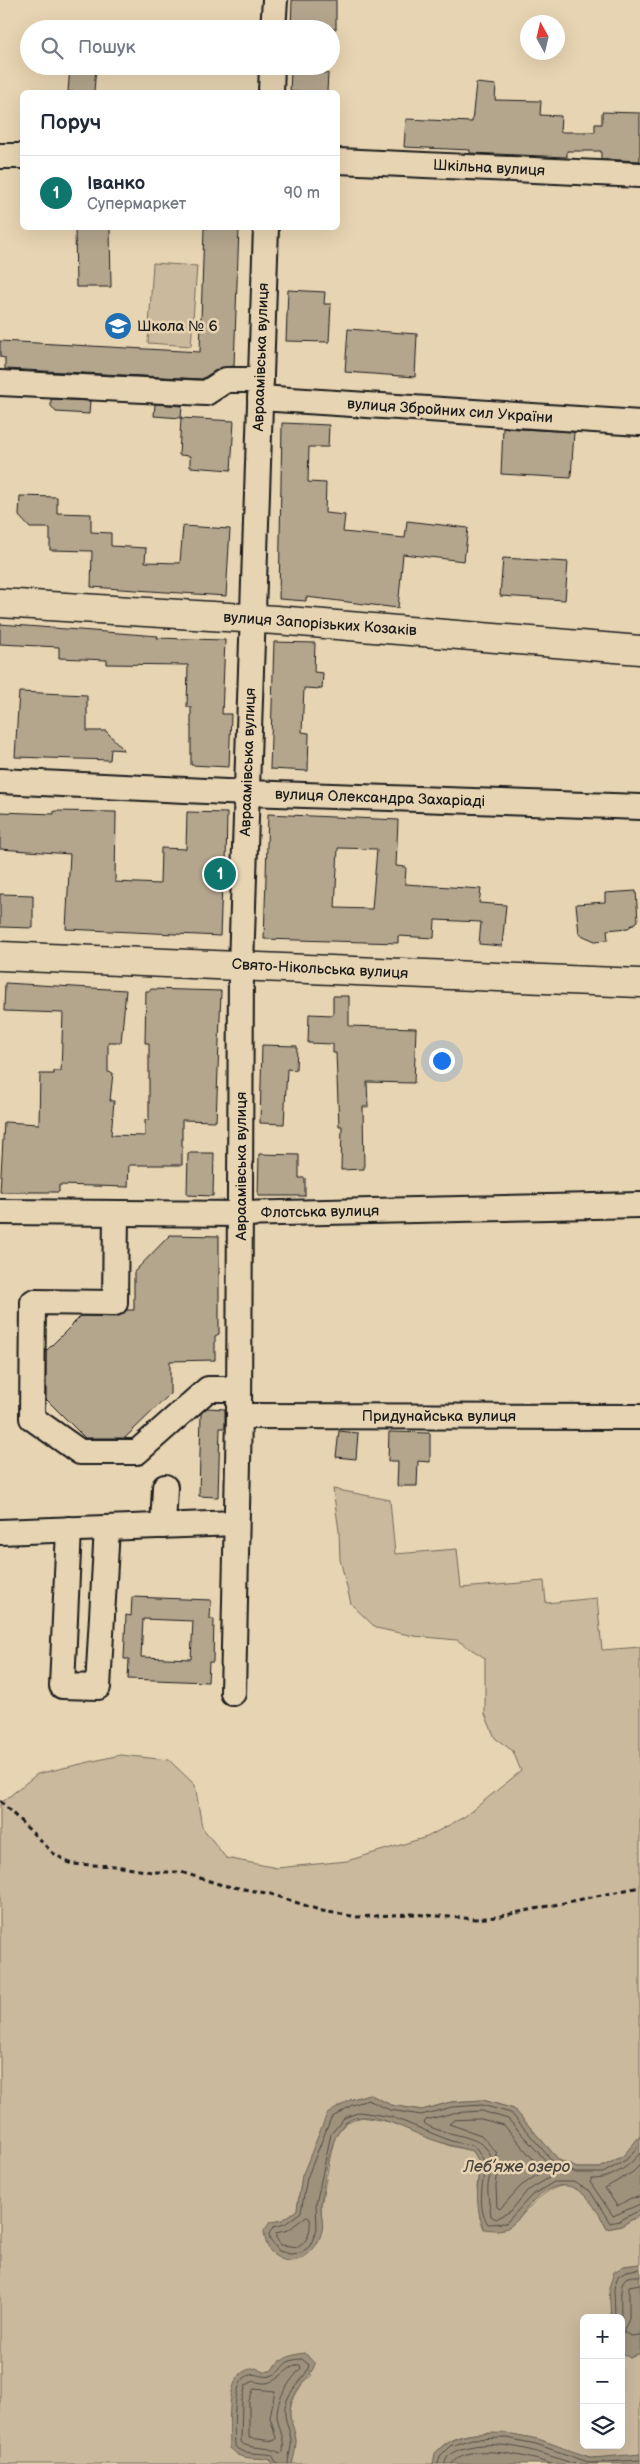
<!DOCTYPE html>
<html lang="uk">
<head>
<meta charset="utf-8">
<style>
  body { margin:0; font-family:"Balsamiq Sans",sans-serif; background:#f2f2f3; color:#1f2937 }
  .controls { position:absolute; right:15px; bottom:15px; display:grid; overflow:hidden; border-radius:8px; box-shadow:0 5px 20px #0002 }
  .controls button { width:45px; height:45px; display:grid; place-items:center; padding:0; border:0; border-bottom:1px solid #e0e1e3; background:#fff; color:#1f2937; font:25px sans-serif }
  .compass { position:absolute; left:520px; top:15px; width:45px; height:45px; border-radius:50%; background:#fff; box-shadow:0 5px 20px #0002; rotate:352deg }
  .you { position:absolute; left:441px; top:1060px; width:18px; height:18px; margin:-12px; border:4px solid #fff; border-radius:50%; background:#1a73e8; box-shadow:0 0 0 8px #1a73e833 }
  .badge { display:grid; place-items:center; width:32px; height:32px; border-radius:50%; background:#0f766e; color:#fff; font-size:16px; font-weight:700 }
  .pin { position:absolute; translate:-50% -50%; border:2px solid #fff; box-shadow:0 1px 5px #0006 }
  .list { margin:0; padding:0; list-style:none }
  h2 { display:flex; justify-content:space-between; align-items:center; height:65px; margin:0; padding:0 20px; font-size:21px }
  h2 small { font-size:16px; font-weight:400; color:#747a83 }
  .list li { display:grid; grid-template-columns:32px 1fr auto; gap:15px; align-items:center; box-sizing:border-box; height:75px; padding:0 20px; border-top:1px solid #e0e1e3 }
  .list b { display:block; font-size:19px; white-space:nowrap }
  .list p { margin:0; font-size:16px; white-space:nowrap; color:#747a83 }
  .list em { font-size:16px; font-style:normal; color:#747a83 }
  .icon { flex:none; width:28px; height:28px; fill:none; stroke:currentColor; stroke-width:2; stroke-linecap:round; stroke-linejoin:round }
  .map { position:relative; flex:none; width:640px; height:2464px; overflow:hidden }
  .search { position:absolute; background:#fff; box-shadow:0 5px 20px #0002; left:20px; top:20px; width:320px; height:55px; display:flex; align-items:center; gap:12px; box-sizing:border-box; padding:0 18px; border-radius:28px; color:#747a83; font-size:19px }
  .panel { position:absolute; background:#fff; box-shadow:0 5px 20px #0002; left:20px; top:90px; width:320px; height:140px; border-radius:8px }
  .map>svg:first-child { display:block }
  .green { fill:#cab99d; stroke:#736a5c }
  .water { fill:#9f927d; stroke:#6b6356 }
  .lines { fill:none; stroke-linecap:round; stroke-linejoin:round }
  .shore { stroke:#504b43; stroke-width:1 }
  .building { fill:#b4a68d; stroke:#1c1c1c; fill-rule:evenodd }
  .minor-casing { stroke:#1c1c1c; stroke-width:28 }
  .major-casing { stroke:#1c1c1c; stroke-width:31 }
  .path { stroke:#1c1c1c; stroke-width:3; stroke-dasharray:5 4; stroke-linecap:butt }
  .minor { stroke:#e7d4b2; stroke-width:24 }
  .major { stroke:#e7d4b2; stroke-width:28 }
  .labels { text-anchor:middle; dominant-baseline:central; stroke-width:5; stroke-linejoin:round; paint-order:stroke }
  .street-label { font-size:15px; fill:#1c1c1c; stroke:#e7d4b2 }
  .poi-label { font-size:15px; fill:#1c1c1c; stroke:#e7d4b2; text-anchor:start }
  .water-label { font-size:16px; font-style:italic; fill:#4a453e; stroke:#e7d4b2 }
</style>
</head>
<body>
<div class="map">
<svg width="640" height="2464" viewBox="0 0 640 2464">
  <rect width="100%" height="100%" fill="#e7d4b2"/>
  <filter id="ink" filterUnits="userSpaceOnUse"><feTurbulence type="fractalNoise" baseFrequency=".02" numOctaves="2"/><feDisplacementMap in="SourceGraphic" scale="10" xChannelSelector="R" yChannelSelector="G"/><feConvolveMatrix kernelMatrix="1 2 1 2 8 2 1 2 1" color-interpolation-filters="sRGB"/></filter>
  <g filter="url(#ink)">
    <!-- green -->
    <g class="green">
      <path d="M153,263L197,266L191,346L148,343Z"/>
      <path d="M333,1489L390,1500L395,1554L457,1549L461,1588L544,1581L546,1603L597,1598L602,1650L640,1647V2136L623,2156L600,2168H577L559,2160L514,2109L483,2100L451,2102L422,2110L391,2105L369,2094L350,2100L302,2176L297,2210L283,2220L270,2223L322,2230L321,2205L330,2158L335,2135L347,2122L362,2117L390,2122L450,2146L473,2151L480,2163L477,2186L480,2219H519C534,2200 563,2170 587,2195C595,2204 601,2218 607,2229L621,2226L640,2215V2264L624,2266L611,2303V2318H584V2445H621V2352L630,2358L640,2353V2454C632,2458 600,2459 591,2457C572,2454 555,2443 536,2439C508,2432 438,2424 433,2464H292L296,2440L289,2416L292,2400L302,2384L312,2375L280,2360L271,2371L263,2372L237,2455C248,2459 259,2457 271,2460L272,2464H0V1804L37,1774L120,1755L169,1760L195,1785L202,1827L226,1858L277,1868L347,1861L427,1837L464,1817L521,1771L513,1751L495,1738L485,1714V1658L457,1640L414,1636L376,1628L351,1604L340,1559L339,1531Z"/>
    </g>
    <!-- water -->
    <g class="water">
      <path d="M369,2094L391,2105L422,2110L451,2102L483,2100L514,2109L559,2160L577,2168H600L623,2156L640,2136V2215L621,2226L607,2229C591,2197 569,2167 534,2200C525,2208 519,2222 507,2228C499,2231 492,2230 484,2229C475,2208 477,2185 480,2163L473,2151C456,2147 441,2143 425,2137C404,2129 368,2107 346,2122C330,2134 323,2184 321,2204C320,2213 324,2222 322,2230C318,2252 295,2271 274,2255C267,2249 265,2240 264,2231L270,2222L283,2220L297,2210L302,2176L327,2114L350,2100Z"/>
      <path d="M640,2264V2353L630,2358L621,2352V2318H611L609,2288L614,2272L624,2266Z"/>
      <path d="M305,2353L315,2364C310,2379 295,2388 291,2403C287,2420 295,2426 296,2441C296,2448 294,2457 292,2464H272L271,2460C253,2456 244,2462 230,2448C230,2429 225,2380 245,2371C248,2369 253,2369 256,2368L263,2372L271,2371C281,2359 289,2355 305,2353Z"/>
      <path d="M507,2433L538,2439L592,2458L640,2454V2464H433L435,2453C458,2431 478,2434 507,2433Z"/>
    </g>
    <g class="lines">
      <!-- shore -->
      <g class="shore">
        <path d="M482,2111L508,2119L557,2173L527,2191L511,2211L496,2219L491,2216C490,2206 487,2195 488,2185C489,2177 492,2169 492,2162C489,2131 442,2138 424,2123L426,2120L453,2113Z"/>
        <path d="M481,2119L504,2125L543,2171L521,2186L500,2209L497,2207L496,2186L499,2163L496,2152L481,2135L449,2124L454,2120Z"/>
        <path d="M640,2144L626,2160L603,2173H576L555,2164L511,2113L482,2105L452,2107L421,2115L390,2110L368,2100L352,2105L331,2118L307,2178L301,2212L285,2224L273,2227L269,2234L270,2240L279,2251L290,2254L301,2253L310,2246L317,2229L316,2204L331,2134L344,2118L360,2112L392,2117L451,2141L474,2146L485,2162C484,2180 476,2208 488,2224L506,2223L532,2195L554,2182H573L590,2191L610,2223L619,2221L640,2210"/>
        <path d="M640,2153C628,2168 611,2179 592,2179L590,2182L613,2216L640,2204"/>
        <path d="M640,2165L633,2172L605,2188L617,2206L631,2198L640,2197"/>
        <path d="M307,2216L310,2218C311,2230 309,2241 298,2247L281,2245L276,2238V2233L288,2230Z"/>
        <path d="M640,2284L629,2286V2319L623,2332L631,2336L640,2335"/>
        <path d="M615,2318L614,2288L618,2276L626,2271L640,2269"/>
        <path d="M621,2320C622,2311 617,2280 628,2277C631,2276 636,2276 640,2276"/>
        <path d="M296,2365H300L301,2368C290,2381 276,2398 277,2417C279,2430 285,2438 283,2452L280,2453C268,2445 247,2450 241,2442L242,2400L246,2385L254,2381C274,2389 280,2372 296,2365Z"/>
        <path d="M254,2389L275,2391L270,2417L276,2438L274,2441L249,2438V2401Z"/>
        <path d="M277,2464L272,2455C259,2452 245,2456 235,2446C234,2431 232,2383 247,2376C256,2371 263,2380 273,2375C286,2369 280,2360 302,2359L309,2365C307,2377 293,2386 288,2398C280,2414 289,2424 291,2440C292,2448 288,2456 288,2464"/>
        <path d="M438,2464L440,2456L450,2446L472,2439L507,2438L536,2444L591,2463L640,2460"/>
        <path d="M445,2464C446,2455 453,2452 461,2449C500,2437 537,2452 575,2464"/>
        <path d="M452,2464C465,2440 531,2457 551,2464"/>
      </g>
    </g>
    <!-- building -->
    <g class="building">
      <path d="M292,0H336V29H291Z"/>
      <path d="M70,66H96L94,92H68Z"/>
      <path d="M291,71L328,73L327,92H290Z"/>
      <path d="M476,83L496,85L495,100L541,101L540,115L561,116L560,132H595V124H602V112L640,113V161L601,159V151H567V157L470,153V150L404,147L406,119L472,122Z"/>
      <path d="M75,228H110L111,287H76Z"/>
      <path d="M204,228H239L234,366L219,368L202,379L5,369V358L0,357V341L200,352Z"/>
      <path d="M288,290L325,292L324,304H331L329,342L286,341Z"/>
      <path d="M348,329L417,334L415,377L345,372Z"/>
      <path d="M51,399L90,401L89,414L56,412L51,406Z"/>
      <path d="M155,404L182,406L181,418L154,416Z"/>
      <path d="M181,418L234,421L231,470L190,467V456L179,455Z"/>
      <path d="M282,423L329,425L328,447H309L308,482L326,483L325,513L345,515L343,532L405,538L407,521L468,528L464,561L403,554L398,608L306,597V601L279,599Z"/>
      <path d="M503,428L574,432L571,478L501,474Z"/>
      <path d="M20,496L57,497V513L91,514V532L111,533V546L146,548L145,562L180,563L183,526L230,529L226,596L91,587L92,551L50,550V528H30L19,516Z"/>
      <path d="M503,558L568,562L565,600L500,596Z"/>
      <path d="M0,624L158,636L157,638L225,640L222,714H231L229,767L191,765V707H187L188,665L107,664V660L59,658V647L0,644Z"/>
      <path d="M274,642L315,643L314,672L323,673L322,689L304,688L302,732L309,733L308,771L270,769Z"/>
      <path d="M19,692L87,695V731H106L124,750L111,749L110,760L15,757Z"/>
      <path d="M54,811L116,812L115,882L160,884L161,848L186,849L187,812L227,813L226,865H231L230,884H222L220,936L66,929L70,854L0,849V812L54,814Z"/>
      <path d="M268,814L398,820L396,866L406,867L405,884L481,889L479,903L506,905L502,946L479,944L481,922L435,920L434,938L398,936V943L264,939ZM338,848L377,849L372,909L335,908Z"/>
      <path d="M636,891L638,921L628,928L607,930L608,940L595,941L579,934L576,904L605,902V893Z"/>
      <path d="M0,894L33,895V928L0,927Z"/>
      <path d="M5,983L126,990L121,1042H108V1072L113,1073L110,1101H114L111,1135L145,1136V1120H149V1043H145L146,991H150V989L221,991L216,1121L182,1120V1165H129L128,1187L59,1185V1192H0L4,1122L39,1124L40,1074H54V1071H61L63,1013L4,1011Z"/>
      <path d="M333,996H349V1026L416,1028L414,1083L367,1082L368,1107H363L364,1169L341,1170L342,1126H339L336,1053H333V1044L308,1043L309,1014L333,1015Z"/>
      <path d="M262,1045L297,1046L296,1070L287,1069L284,1124L260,1123Z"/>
      <path d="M188,1153H214L213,1196L187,1195Z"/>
      <path d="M259,1154L299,1155V1178H305V1196H258Z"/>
      <path d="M170,1235L219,1236V1334L215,1336V1360L170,1361V1394L125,1438H85L46,1399V1351L81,1316L115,1317L127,1310H134V1272Z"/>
      <path d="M207,1408L225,1409V1428H220L218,1497L199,1496L201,1413Z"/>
      <path d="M339,1431L358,1433L356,1459L336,1457Z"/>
      <path d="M389,1432L430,1433V1462L418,1461L417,1486H397L398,1461H388Z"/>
      <path d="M132,1597L211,1600L210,1619H214L213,1662H209L208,1682L128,1679L129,1659H124L126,1615L131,1616ZM143,1619L193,1621L191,1659L141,1657Z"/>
    </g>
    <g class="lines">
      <!-- minor casing -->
      <g class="minor-casing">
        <g id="minor">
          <path d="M273,29L275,0"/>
          <path d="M271,92L272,66"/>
          <path d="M0,156H22"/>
          <path d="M338,161L640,175"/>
          <path d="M0,383L206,393L226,380H261"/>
          <path d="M260,398L640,423"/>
          <path d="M0,781L247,793L640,807"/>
          <path d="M0,1212L241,1214L640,1205"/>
          <path d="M116,1213L115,1303L33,1302L32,1418L80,1452H137L208,1389H239"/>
          <path d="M239,1416L640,1417"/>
          <path d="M163,1526L165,1487"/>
          <path d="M69,1529L62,1686L98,1687L107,1528"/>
          <path d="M0,1532L236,1523"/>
          <path d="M233,1693L239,1416L241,965L266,228"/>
        </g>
      </g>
      <!-- major casing -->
      <g class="major-casing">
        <g id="major">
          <path d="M0,603L276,620L640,650"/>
          <path d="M0,956L640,983"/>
        </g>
      </g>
      <!-- path -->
      <path class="path" d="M0,1801L53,1853L71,1864L115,1866L152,1872H181L222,1885L271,1894L322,1911L358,1917L412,1914L475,1919L496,1917L640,1887"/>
      <!-- minor -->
      <use href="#minor" class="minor"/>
      <!-- major -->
      <use href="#major" class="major"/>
    </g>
  </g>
  <!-- icons -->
  <defs>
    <g id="school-disc" transform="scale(1.4375)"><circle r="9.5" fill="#1f6fb2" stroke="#e7d4b2"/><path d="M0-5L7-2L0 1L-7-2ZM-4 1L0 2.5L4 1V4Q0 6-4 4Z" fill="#fff"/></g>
  </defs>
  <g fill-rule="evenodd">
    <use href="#school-disc" x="118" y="326"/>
  </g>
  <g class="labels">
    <!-- street labels -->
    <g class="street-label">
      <text transform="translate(489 168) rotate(3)">Шкільна вулиця</text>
      <text transform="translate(261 357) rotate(-88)">Авраамівська вулиця</text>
      <text transform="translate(450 411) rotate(4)">вулиця Збройних сил України</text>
      <text transform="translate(320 624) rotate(4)">вулиця Запорізьких Козаків</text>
      <text transform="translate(248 762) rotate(-88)">Авраамівська вулиця</text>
      <text transform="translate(380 798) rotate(2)">вулиця Олександра Захаріаді</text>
      <text transform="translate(320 969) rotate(3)">Свято-Нікольська вулиця</text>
      <text transform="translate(241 1166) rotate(-90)">Авраамівська вулиця</text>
      <text transform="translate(320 1212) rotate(-1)">Флотська вулиця</text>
      <text x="439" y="1416">Придунайська вулиця</text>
    </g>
    <!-- poi labels -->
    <g class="poi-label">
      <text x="137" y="326">Школа № 6</text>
    </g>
    <!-- water labels -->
    <g class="water-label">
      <text x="517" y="2167">Леб’яже озеро</text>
    </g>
  </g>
</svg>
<div class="controls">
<button>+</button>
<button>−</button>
<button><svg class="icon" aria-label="layers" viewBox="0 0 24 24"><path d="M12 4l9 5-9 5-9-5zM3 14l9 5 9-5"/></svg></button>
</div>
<svg class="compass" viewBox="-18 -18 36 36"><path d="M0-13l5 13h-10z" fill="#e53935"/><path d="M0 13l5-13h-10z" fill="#747a83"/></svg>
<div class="you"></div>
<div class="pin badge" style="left:220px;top:874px">1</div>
<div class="search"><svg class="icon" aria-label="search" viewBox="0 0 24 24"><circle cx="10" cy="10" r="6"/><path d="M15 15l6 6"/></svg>Пошук</div>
<section class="panel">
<h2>Поруч<small></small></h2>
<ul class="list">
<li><span class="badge">1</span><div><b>Іванко</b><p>Супермаркет</p></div><em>90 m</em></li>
</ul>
</section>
</div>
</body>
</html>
